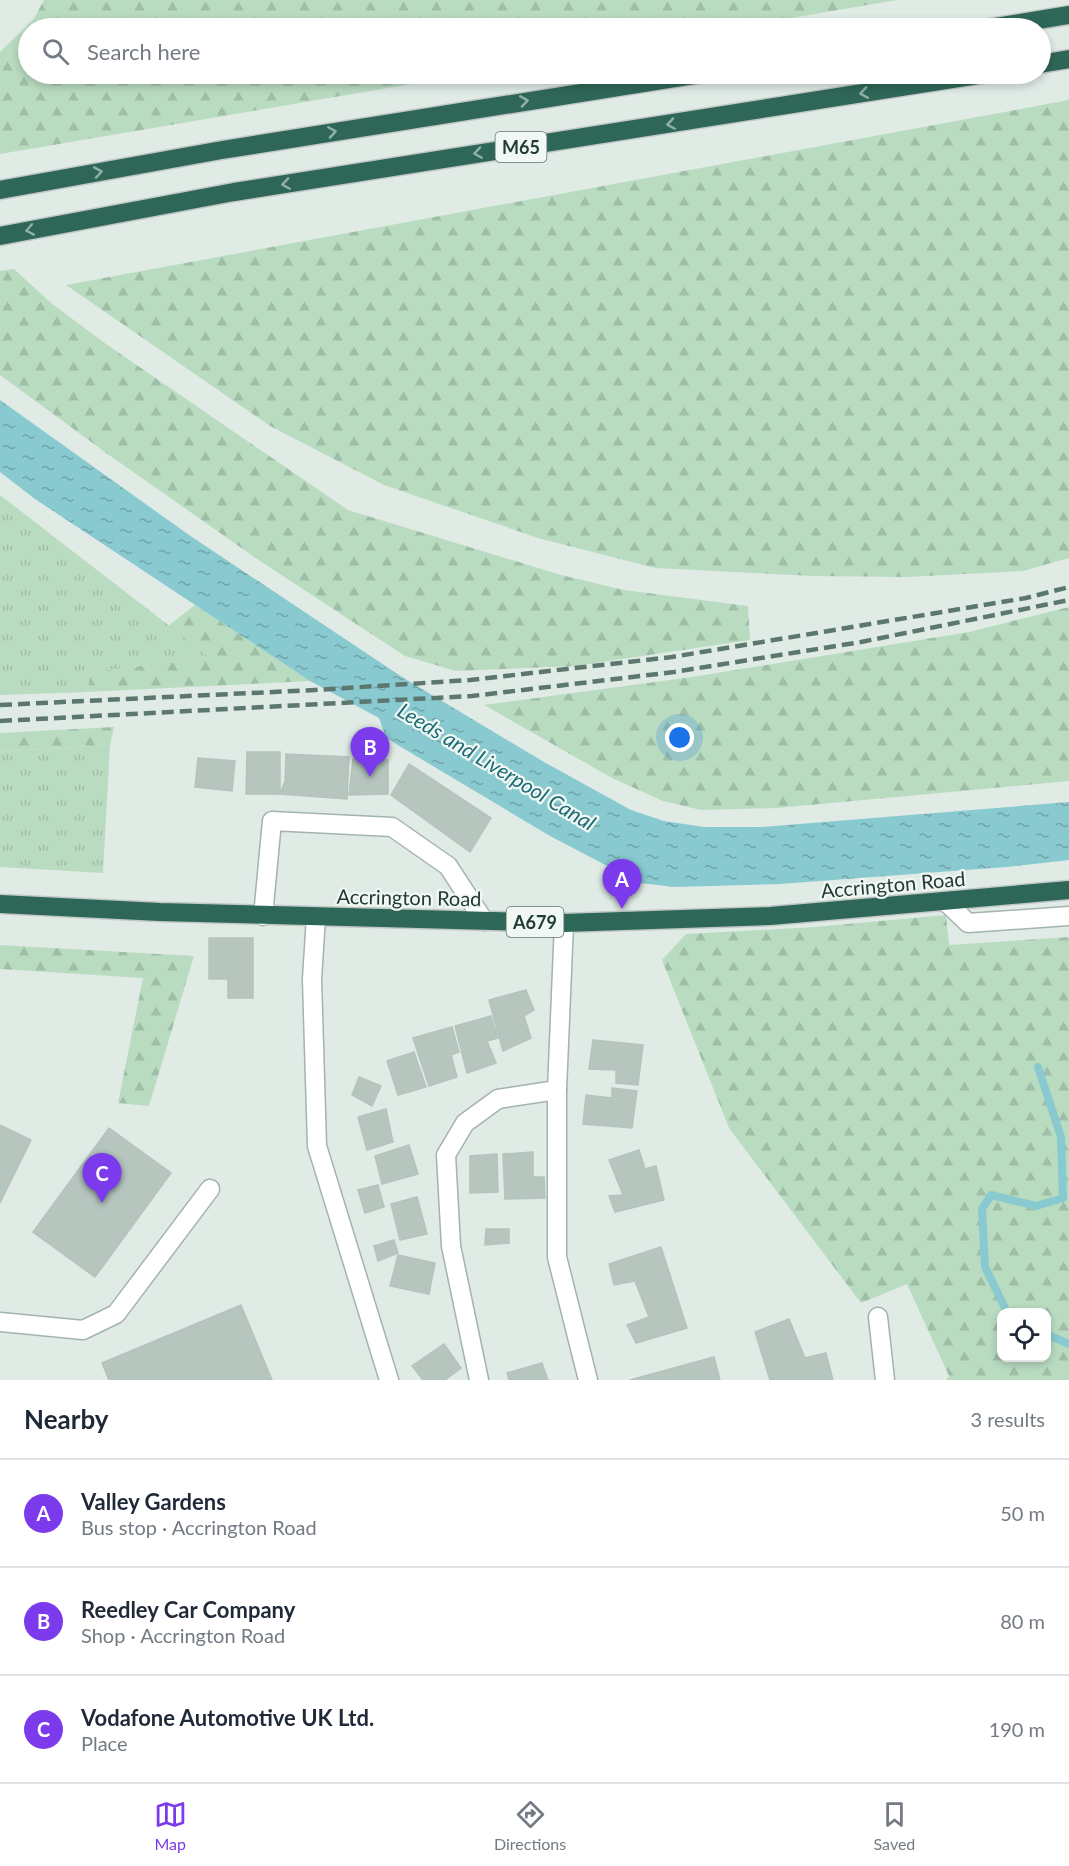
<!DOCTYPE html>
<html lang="en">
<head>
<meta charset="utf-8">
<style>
  body { margin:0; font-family:Lato,sans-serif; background:#f6f6f7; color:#1f2937 }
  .controls { position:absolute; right:18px; bottom:18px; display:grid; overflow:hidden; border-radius:12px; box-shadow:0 3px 9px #0003 }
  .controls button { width:54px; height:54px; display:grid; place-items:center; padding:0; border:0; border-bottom:2px solid #e0e1e3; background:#fff; color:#1f2937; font:30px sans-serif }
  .you { position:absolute; left:680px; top:738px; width:21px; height:21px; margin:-15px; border:4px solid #fff; border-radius:50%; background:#1a73e8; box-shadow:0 0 0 9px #1a73e833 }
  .badge { display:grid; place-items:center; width:39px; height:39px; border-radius:50%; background:#7c3aed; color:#fff; font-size:20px; font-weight:700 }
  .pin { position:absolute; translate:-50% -50px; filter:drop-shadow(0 2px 3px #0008) }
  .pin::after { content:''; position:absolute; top:32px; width:21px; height:18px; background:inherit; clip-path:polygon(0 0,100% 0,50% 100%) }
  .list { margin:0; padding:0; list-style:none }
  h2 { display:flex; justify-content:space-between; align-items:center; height:78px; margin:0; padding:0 24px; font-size:26px }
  h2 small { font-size:20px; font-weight:400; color:#747a83 }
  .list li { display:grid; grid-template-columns:39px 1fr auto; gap:18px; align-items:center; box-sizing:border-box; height:108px; padding:0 24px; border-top:2px solid #e0e1e3 }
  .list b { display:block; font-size:22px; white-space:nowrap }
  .list p { margin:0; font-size:20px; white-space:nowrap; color:#747a83 }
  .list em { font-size:20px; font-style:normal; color:#747a83 }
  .icon { flex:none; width:33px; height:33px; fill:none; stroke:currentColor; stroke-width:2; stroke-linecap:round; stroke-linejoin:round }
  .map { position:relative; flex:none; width:1069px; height:1380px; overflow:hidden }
  .search { position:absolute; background:#fff; box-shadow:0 3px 9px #0003; left:18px; right:18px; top:18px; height:66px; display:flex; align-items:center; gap:15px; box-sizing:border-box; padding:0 21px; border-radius:33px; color:#747a83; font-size:22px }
  .sheet { height:402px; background:#fff }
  nav { display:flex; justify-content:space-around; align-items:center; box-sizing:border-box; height:84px; border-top:2px solid #e0e1e3; background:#fff; font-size:16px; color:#747a83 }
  nav a { display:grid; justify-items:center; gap:3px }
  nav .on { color:#7c3aed }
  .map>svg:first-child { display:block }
  .grass { fill:url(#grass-tufts) }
  .forest { fill:url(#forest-firs); fill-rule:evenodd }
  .water { fill:url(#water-ripples) }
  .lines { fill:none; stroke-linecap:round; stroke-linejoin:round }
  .stream { stroke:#89c9d0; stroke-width:8 }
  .building { fill:#b6c6bf; stroke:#b3c4bc; stroke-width:1.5 }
  .minor-casing { stroke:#a3b3ad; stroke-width:21 }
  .highway-casing { stroke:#c1c8c6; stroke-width:21 }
  .minor { stroke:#fff; stroke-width:18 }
  .highway { stroke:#2e6758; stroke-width:18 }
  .rail { stroke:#5c776e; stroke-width:4.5; stroke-dasharray:12 6; stroke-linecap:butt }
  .oneway { stroke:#90b0a6 }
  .labels { text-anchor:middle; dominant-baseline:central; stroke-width:4.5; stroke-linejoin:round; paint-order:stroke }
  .shield { fill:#f1f8f4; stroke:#5f746d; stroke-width:1.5 }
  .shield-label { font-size:18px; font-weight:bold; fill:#213b33 }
  .street-label { font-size:20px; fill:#213b33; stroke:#f1f8f4 }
  .water-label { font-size:21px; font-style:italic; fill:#1c6c76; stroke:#f1f8f4 }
</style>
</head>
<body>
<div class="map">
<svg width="1069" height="1380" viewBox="0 0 1069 1380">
  <defs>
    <pattern id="grass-tufts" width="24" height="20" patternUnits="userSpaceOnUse" patternTransform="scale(1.5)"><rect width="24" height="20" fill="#b9dcc1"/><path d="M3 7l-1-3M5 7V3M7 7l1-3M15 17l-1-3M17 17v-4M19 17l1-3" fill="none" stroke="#9fbea6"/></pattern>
    <pattern id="forest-firs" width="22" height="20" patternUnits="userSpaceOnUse" patternTransform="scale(1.5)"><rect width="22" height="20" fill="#b9dcc1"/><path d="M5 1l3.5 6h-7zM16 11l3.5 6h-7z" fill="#9fbea6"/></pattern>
    <pattern id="water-ripples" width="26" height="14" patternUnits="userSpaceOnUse" patternTransform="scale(1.5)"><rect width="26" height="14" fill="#89c9d0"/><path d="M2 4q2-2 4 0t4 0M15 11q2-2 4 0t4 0" fill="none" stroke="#70a4a9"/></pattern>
  </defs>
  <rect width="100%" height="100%" fill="#e0ebe6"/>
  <!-- grass -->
  <g class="grass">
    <path d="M0,495L211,658L91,672L87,692L0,695Z"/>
    <path d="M110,745L103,873L0,867V752Z"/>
  </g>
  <!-- forest -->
  <g class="forest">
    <path d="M44,0H897L732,28H28V74H470L0,154V52L33,20Z"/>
    <path d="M1069,100V558L1023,571L908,577L813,576L655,568L538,538L384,485L270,426L66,285Z"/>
    <path d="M14,269L51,303L106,344L348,510L561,575L624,590L748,606L750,640L575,666L456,671L405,656L260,561L109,455L0,375V271Z"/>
    <path d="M195,605L310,681L87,692L91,672L210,658L168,626Z"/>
    <path d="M1069,607V781L777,808L701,810L663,801L612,778L484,705L692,677L969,632Z"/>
    <path d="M114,727L110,745L0,752V733Z"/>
    <path d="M946,915L949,945L1069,937V1380H946L949,1376L907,1284L861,1303L729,1128L662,960L686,934L815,927ZM1002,1312H1046V1358H1002Z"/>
    <path d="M0,945L194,956L149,1106L118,1103L143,978L0,969Z"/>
  </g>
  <!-- water -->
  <path class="water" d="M0,400L189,535L402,677L544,762L631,810L664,821L704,827H761L1069,802V860L1006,867L780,884L675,887L640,883L550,836L386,738L379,718L310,681L35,499L0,472Z"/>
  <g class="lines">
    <!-- stream -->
    <g class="stream">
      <path d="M1007,1312L985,1267L982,1209L991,1195L1036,1206L1063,1198L1061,1137L1038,1067"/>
      <path d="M1046,1334L1069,1344"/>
    </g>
  </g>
  <!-- building -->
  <g class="building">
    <path d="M247,752H280V794H246Z"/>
    <path d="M286,754L349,757L347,799L280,794L285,781Z"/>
    <path d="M198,758L235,761L232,791L195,787Z"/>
    <path d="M353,759L388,760V794L349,795Z"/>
    <path d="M409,764L491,818L470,852L391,795Z"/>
    <path d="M209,938H253V998H228V979H209Z"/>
    <path d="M526,990L534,1010L524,1016L531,1038L503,1051L489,1000Z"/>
    <path d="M491,1016L498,1038L487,1041L496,1063L467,1073L455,1026Z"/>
    <path d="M452,1027L459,1052L451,1055L457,1077L429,1086L413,1038Z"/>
    <path d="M593,1040L643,1045L638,1085L616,1083V1070L589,1069Z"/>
    <path d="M414,1052L426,1087L398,1095L387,1061Z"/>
    <path d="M359,1077L381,1086L372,1106L352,1095Z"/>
    <path d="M612,1088L637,1091L632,1128L583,1124L586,1095L612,1098Z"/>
    <path d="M386,1109L393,1142L367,1150L358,1117Z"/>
    <path d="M0,1125L31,1140L0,1203Z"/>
    <path d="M109,1128L171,1173L95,1277L33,1232Z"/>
    <path d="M409,1145L418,1174L382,1184L375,1156Z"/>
    <path d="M639,1150L645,1169L656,1166L664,1200L615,1212L609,1196L623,1195L609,1160Z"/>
    <path d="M533,1152V1177H544L545,1198L505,1199L503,1154Z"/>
    <path d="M497,1154L498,1192L470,1193V1156Z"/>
    <path d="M378,1185L384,1207L365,1213L358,1190Z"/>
    <path d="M417,1197L427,1234L400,1240L391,1204Z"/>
    <path d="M486,1229H509V1243L485,1245Z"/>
    <path d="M394,1240L398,1253L378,1261L374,1246Z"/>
    <path d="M661,1247L687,1328L636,1343L627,1325L649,1317L635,1281L614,1285L609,1264Z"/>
    <path d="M398,1255L435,1263L429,1294L390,1286Z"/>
    <path d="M241,1305L272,1380H109L102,1363Z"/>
    <path d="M789,1319L805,1358L826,1353L833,1380H770L755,1332Z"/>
    <path d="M444,1344L461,1368L445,1380H423L412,1366Z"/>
    <path d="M714,1357L720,1380H630Z"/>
    <path d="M542,1363L548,1380H509L507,1373Z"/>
  </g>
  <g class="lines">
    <!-- minor casing -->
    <g class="minor-casing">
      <g id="minor">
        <path d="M946,902L968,923L1069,916"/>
        <path d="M263,916L272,821L392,827L448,866L484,921"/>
        <path d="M316,917L312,979L317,1146L389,1380"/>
        <path d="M564,923L557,1090V1257L588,1380"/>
        <path d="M878,1317L885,1380"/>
        <path d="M0,1322L83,1330L116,1314L210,1189"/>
        <path d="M479,1380L451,1246L446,1155L465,1123L498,1099L557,1090"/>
      </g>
    </g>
    <!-- highway casing -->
    <g class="highway-casing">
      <g id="highway">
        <path d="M989,28L1069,15"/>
        <path d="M1040,64L1069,59"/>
        <path d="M0,190L222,150L700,74"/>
        <path d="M0,236L234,192L984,74"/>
        <path d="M0,904L160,912L564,923L770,916L1069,890"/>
      </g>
    </g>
    <!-- minor -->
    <use href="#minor" class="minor"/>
    <!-- highway -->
    <use href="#highway" class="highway"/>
    <!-- rail -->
    <g class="rail">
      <path d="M0,705L315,690L470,680L672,657L1026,598L1069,587"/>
      <path d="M0,721L472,696L674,672L861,642L1069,600"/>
    </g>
  </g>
  <!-- one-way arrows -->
  <defs><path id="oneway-chevron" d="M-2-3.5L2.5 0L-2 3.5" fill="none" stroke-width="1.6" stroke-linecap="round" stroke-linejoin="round" transform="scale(1.5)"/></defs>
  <g class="oneway">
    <use href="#oneway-chevron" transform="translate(864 93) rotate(171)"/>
    <use href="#oneway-chevron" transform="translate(524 101) rotate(-9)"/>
    <use href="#oneway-chevron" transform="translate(671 124) rotate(171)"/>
    <use href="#oneway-chevron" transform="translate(332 132) rotate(-9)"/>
    <use href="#oneway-chevron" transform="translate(478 153) rotate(171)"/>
    <use href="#oneway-chevron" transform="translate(98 172) rotate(-10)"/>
    <use href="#oneway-chevron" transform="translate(286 184) rotate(171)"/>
    <use href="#oneway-chevron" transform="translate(30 230) rotate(169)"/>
  </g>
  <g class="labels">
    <!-- shield labels -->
    <g class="shield">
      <rect x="495.5" y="132" width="51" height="30" rx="4.5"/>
      <rect x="506.5" y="907" width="57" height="30" rx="4.5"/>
    </g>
    <g class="shield-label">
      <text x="521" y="147">M65</text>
      <text x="535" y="922">A679</text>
    </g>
    <!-- street labels -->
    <g class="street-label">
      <text transform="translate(893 884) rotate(-5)">Accrington Road</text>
      <text transform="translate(409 897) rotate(1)">Accrington Road</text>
    </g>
    <!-- water labels -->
    <g class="water-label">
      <text transform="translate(497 766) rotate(31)">Leeds and Liverpool Canal</text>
    </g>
  </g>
</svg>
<div class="controls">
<button><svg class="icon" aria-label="locate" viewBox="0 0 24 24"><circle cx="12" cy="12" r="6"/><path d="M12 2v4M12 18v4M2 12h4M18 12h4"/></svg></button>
</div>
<div class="you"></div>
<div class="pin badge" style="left:622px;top:909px">A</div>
<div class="pin badge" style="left:370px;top:777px">B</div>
<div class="pin badge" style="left:102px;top:1203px">C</div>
<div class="search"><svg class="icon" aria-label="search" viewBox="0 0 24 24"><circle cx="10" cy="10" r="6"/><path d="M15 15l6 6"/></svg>Search here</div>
</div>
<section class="sheet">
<h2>Nearby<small>3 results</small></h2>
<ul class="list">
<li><span class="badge">A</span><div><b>Valley Gardens</b><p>Bus stop · Accrington Road</p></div><em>50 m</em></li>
<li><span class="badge">B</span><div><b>Reedley Car Company</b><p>Shop · Accrington Road</p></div><em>80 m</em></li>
<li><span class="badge">C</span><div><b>Vodafone Automotive UK Ltd.</b><p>Place</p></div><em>190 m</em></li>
</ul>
</section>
<nav>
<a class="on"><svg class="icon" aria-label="map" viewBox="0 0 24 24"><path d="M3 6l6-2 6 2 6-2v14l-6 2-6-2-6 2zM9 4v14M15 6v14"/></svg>Map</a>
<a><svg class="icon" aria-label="directions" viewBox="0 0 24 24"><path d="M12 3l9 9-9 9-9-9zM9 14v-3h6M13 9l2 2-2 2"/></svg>Directions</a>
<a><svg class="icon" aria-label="saved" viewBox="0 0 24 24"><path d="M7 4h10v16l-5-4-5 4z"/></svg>Saved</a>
</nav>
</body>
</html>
